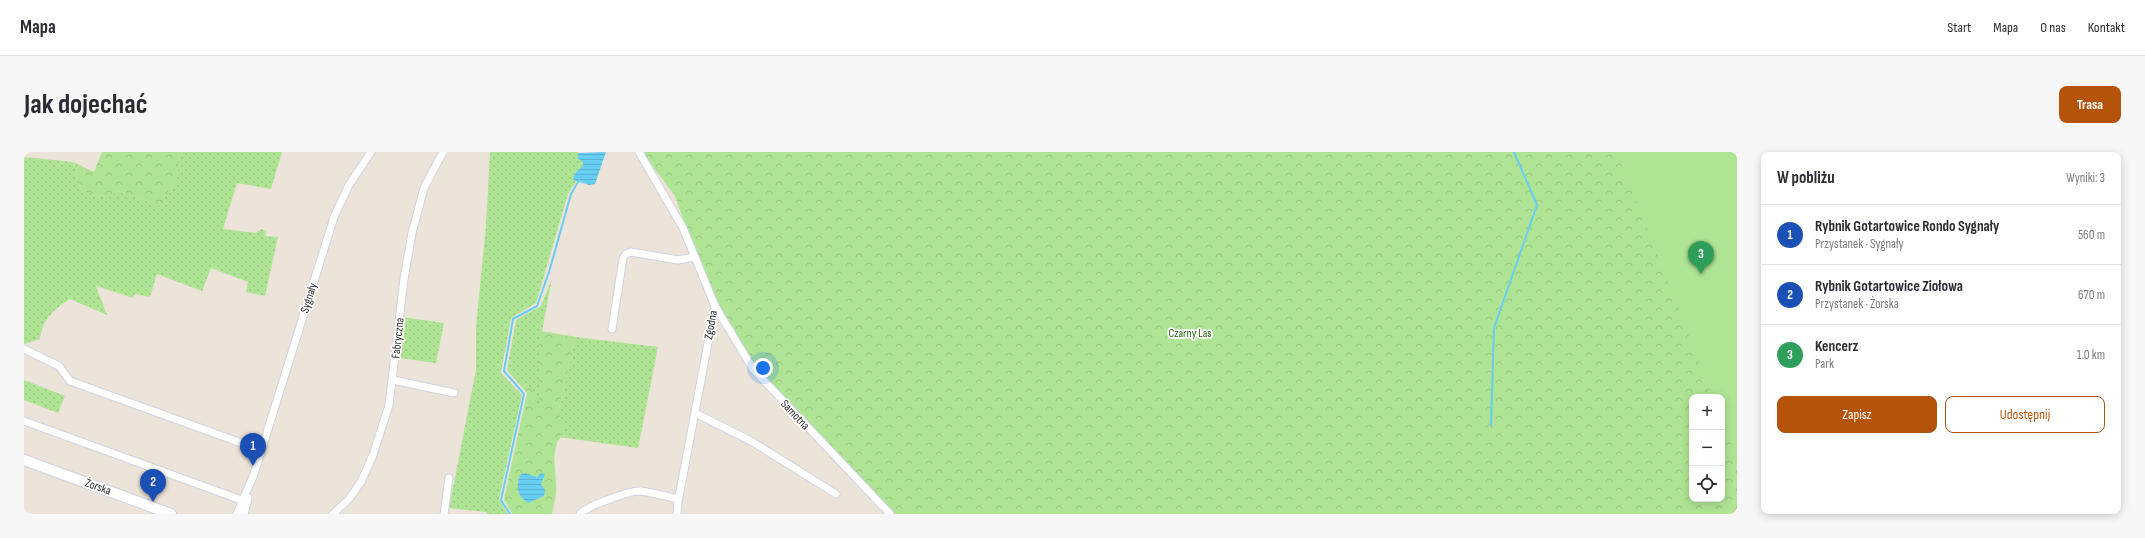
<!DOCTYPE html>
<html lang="pl">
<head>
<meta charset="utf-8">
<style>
  body { margin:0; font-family:"Sofia Sans Condensed",sans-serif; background:#f7f7f7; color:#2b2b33 }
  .controls { position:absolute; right:12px; bottom:12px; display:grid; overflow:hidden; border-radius:8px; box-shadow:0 2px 10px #0003 }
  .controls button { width:36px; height:36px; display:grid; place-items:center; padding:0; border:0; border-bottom:1px solid #e1e1e2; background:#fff; color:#2b2b33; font:20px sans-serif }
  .you { position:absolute; left:739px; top:216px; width:14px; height:14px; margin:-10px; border:3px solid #fff; border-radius:50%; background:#1a73e8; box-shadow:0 0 0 6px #1a73e833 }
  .badge { display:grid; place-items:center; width:26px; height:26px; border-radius:50%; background:#b45309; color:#fff; font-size:13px; font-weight:700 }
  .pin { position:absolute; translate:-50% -33px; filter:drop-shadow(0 1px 2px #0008) }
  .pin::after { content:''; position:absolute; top:21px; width:14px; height:12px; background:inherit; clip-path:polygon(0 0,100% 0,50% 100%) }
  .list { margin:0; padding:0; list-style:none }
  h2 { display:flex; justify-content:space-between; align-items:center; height:52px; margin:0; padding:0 16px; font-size:17px }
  h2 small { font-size:13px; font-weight:400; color:#7c7c81 }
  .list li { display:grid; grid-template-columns:26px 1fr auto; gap:12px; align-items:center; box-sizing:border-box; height:60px; padding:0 16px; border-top:1px solid #e1e1e2 }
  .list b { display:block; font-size:15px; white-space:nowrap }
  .list p { margin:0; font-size:13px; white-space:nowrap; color:#7c7c81 }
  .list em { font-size:13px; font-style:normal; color:#7c7c81 }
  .actions { display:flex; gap:8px; padding:12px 16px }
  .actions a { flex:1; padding:9px 0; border:1px solid #b45309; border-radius:8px; text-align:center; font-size:14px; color:#b45309 }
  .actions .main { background:#b45309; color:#fff }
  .icon { flex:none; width:22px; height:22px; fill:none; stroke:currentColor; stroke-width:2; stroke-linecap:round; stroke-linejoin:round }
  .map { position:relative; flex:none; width:1713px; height:362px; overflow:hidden; border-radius:8px }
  header { display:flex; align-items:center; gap:24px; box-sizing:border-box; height:56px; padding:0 20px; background:#fff; border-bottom:1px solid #e1e1e2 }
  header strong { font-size:19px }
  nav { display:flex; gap:22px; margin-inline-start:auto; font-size:14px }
  .intro { display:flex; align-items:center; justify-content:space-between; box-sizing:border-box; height:96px; padding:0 24px }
  h1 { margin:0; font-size:28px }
  .button { padding:10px 18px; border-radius:8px; background:#b45309; color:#fff; font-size:14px; font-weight:700 }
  main { display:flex; gap:24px; padding:0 24px }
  aside { flex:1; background:#fff; border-radius:8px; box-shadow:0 2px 10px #0003 }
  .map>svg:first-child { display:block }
  .grass { fill:url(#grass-dots) }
  .forest { fill:url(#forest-crowns); fill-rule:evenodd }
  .park { fill:#afe494 }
  .water { fill:url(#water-rules) }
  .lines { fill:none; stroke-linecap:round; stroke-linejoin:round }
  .stream { stroke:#68cdf2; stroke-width:2 }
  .street-casing { stroke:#cfd2e2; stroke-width:9 }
  .secondary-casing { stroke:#cfd2e2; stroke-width:12 }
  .street { stroke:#fff; stroke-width:7 }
  .secondary { stroke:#fff; stroke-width:10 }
  .labels { text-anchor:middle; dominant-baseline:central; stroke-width:3.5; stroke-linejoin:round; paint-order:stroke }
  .street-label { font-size:12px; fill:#292929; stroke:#fff }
  .park-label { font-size:12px; fill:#276717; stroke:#fff }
</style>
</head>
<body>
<header>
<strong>Mapa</strong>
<nav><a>Start</a><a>Mapa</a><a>O nas</a><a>Kontakt</a></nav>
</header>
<div class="intro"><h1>Jak dojechać</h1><a class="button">Trasa</a></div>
<main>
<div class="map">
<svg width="1713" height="362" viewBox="0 0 1713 362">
  <defs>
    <pattern id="grass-dots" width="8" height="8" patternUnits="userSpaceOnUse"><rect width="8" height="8" fill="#afe494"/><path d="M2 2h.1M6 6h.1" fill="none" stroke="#97c480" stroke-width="1.8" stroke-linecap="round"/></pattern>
    <pattern id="forest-crowns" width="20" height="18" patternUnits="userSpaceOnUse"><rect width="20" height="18" fill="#afe494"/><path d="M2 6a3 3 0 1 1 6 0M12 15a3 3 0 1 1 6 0" fill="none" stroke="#97c480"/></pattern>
    <pattern id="water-rules" width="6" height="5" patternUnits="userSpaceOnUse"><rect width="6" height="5" fill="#68cdf2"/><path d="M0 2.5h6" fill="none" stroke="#5ab0d0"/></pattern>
  </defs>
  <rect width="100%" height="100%" fill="#ece4d9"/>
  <!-- grass -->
  <g class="grass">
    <path d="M155,0H258L247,37L213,31L199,77L232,81L237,77L242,80L241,84L254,85L241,144L222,140L224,130L187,116L178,139L133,122L126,145L111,142L109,146L72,134L83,163L46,147C30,157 18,168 16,187L0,192V5L49,10L57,39L82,45L95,39L121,48L132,57L153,26Z"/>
    <path d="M466,0H552L555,1L553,6L559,10V14L551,21L549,28L552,29L544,42L512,151L487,166L477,221L498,243L475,347L484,362H463L462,360L425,356L452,218V175L462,73Z"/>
    <path d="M528,126L515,195V258L502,232L497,234L483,218L492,168L517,154Z"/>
    <path d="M378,165L420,171L412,211L376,206Z"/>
    <path d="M552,185L634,195L614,296L535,285L534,261Z"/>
    <path d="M0,228L41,244L34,261L0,248Z"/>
  </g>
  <!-- forest -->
  <g class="forest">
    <path d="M78,0H155L153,26L132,58L121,48L95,39L82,45L57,39L49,10L70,20Z"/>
    <path d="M618,0H1713V362H867L728,213L692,150L672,105L651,44ZM1668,245H1698V347H1668Z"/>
    <path d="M517,179L552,185L534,261L542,277C526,296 531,308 532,331C533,341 530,352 528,362H488L480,347L503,241L497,234L501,232L507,236L515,256V195Z"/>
  </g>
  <!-- park -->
  <path class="park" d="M1593,0H1713V307L1698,268V245H1689Z"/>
  <!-- water -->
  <g class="water">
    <path d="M582,0L571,32L565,33L549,28L551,21L559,14V10L553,6L555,1Z"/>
    <path d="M501,321L513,325L517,321L521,322L517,332L521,338L520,344L504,351C493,344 492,335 496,323Z"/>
  </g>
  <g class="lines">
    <!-- stream -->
    <g class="stream">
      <path d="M1711,0L1713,3"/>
      <path d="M1467,273L1470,176L1513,53L1490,0"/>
      <path d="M486,362L477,348L500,242L480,219L489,167L513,154L525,120L547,42L555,28"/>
    </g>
    <!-- street casing -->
    <g class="street-casing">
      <g id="street">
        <path d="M615,0L659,76L691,154L729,217L866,362"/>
        <path d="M588,177L599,106L602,102L607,100L654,108L671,105"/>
        <path d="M0,197L35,214L46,229L237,298"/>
        <path d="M369,228L430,241"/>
        <path d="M671,261L727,289L812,342"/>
        <path d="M0,269L223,350"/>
        <path d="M213,362L230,322L310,65L325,33L347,0"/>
        <path d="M220,362L224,346"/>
        <path d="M309,362L325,347L337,330L349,303L365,253L380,127L388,81L400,36L419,0"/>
        <path d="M420,362L425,326"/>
        <path d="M556,362C563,354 607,338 617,339C630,341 642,344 654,347"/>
        <path d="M653,362L654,350L691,154"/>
      </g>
    </g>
    <!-- secondary casing -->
    <g class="secondary-casing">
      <path id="secondary" d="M0,308L147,362"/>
    </g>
    <!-- street -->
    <use href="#street" class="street"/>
    <!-- secondary -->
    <use href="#secondary" class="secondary"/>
  </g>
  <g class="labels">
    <!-- street labels -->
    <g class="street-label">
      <text transform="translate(285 146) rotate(-73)">Sygnały</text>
      <text transform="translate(687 173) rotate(-80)">Zgodna</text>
      <text transform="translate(374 186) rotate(-84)">Fabryczna</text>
      <text transform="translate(771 263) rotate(47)">Samotna</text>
      <text transform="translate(74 335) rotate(20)">Żorska</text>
    </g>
    <!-- park labels -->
    <g class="park-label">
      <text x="1166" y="181">Czarny Las</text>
    </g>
  </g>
</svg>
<div class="controls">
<button>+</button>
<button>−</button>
<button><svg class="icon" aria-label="locate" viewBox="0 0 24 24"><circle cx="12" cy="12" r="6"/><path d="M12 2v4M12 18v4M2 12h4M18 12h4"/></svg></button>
</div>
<div class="you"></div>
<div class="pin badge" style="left:229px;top:314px;background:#1a4fb4">1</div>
<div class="pin badge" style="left:129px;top:350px;background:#1a4fb4">2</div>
<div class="pin badge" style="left:1677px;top:122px;background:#2e9e5b">3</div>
</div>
<aside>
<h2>W pobliżu<small>Wyniki: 3</small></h2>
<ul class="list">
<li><span class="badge" style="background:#1a4fb4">1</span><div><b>Rybnik Gotartowice Rondo Sygnały</b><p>Przystanek · Sygnały</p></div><em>560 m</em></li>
<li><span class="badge" style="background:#1a4fb4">2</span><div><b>Rybnik Gotartowice Ziołowa</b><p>Przystanek · Żorska</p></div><em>670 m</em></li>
<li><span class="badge" style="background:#2e9e5b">3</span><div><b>Kencerz</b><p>Park</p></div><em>1.0 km</em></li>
</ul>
<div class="actions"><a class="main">Zapisz</a><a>Udostępnij</a></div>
</aside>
</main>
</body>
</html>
